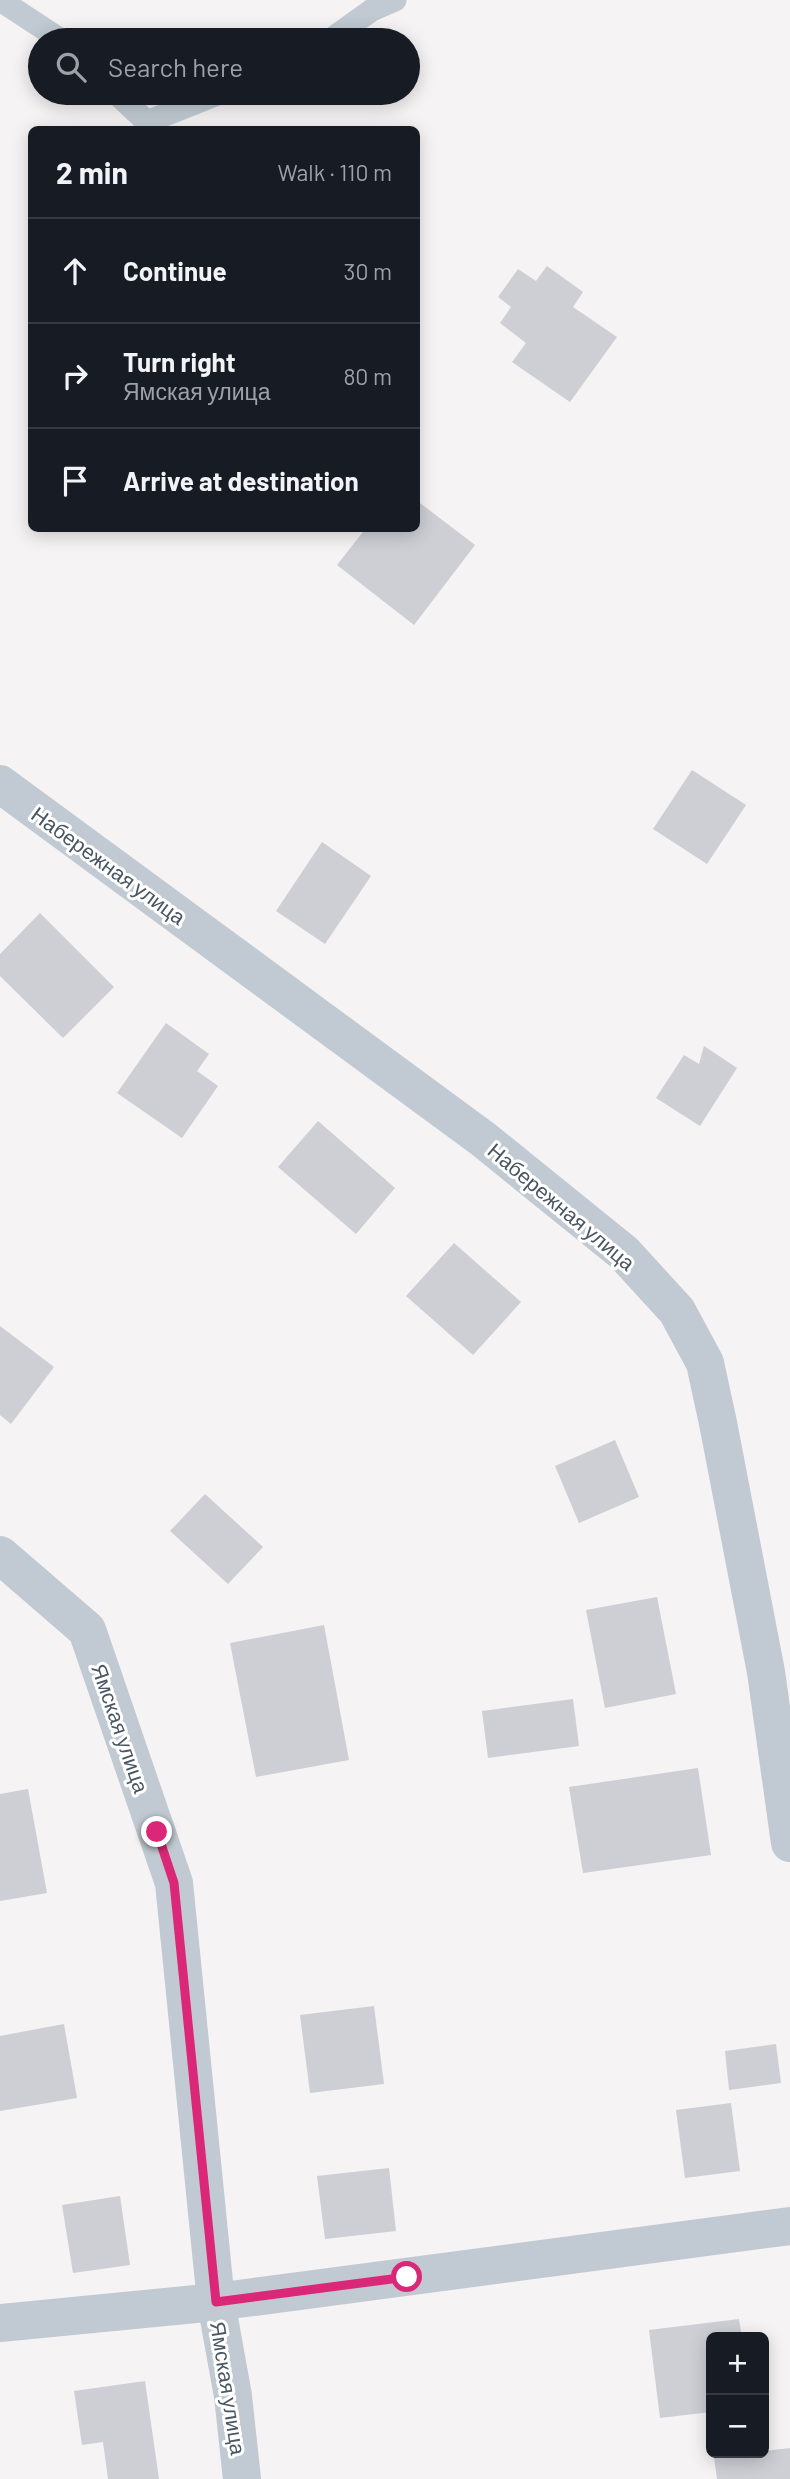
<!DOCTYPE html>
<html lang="en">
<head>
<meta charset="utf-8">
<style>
  body { margin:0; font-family:Barlow,sans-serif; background:#242831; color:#f1f3f6 }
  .controls { position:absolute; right:21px; bottom:21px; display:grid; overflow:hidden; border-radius:10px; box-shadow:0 4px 18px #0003 }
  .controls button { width:63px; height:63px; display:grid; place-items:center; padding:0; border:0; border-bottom:2px solid #363941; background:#171b24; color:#f1f3f6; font:35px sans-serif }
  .stop { position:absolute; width:21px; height:21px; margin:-16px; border:5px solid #db2777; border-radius:50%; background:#fff }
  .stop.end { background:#db2777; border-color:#fff; box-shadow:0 2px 7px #0008 }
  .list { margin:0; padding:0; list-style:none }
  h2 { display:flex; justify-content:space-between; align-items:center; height:91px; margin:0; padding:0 28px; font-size:30px }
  h2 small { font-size:23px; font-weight:400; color:#9ea1a6 }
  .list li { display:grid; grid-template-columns:46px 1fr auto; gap:21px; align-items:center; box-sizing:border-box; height:105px; padding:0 28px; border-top:2px solid #363941 }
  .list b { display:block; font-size:26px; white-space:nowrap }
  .list p { margin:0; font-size:23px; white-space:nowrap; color:#9ea1a6 }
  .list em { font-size:23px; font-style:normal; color:#9ea1a6 }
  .icon { flex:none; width:38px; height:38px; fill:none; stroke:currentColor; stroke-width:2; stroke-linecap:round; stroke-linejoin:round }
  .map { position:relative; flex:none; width:790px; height:2479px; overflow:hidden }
  .search { position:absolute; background:#171b24; box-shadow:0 4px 18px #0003; left:28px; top:28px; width:392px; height:77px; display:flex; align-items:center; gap:18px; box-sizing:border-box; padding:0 24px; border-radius:38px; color:#9ea1a6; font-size:26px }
  .panel { position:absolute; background:#171b24; box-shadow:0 4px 18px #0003; left:28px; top:126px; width:392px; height:406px; border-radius:10px }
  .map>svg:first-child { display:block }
  .building { fill:#cdcfd5 }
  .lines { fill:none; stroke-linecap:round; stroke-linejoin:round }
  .service { stroke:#c1cad2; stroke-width:23 }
  .minor { stroke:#c1cad2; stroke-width:38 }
  .route { stroke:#db2777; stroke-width:9 }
  .labels { text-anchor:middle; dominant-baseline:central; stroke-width:6; stroke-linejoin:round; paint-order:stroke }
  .street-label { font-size:21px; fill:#4a5661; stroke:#fff }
</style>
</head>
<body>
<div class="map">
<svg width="790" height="2479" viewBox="0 0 790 2479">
  <rect width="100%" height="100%" fill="#f5f3f3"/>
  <!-- building -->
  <g class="building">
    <path d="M547,266L583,292L573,307L617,337L570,402L512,362L526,343L500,323L511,307L498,297L518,269L536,281Z"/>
    <path d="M416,500L475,545L414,625L337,565L366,528H416Z"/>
    <path d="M692,770L746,805L707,864L653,829Z"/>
    <path d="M322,842L371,876L325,944L276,911Z"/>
    <path d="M40,913L114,987L63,1038L0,976V954Z"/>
    <path d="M166,1023L209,1054L197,1071L218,1086L182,1138L117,1093Z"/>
    <path d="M704,1046L737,1068L700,1126L656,1098L684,1055L699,1064Z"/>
    <path d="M318,1121L395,1188L356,1234L278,1167Z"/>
    <path d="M454,1243L521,1302L473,1355L406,1296Z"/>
    <path d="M0,1326L54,1367L11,1424L0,1415Z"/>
    <path d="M615,1440L639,1497L579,1523L555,1466Z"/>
    <path d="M205,1494L263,1547L228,1584L170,1531Z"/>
    <path d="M657,1597L676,1694L605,1708L586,1610Z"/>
    <path d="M324,1625L349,1760L256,1777L230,1643Z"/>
    <path d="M573,1699L579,1746L488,1758L482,1711Z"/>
    <path d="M698,1768L711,1855L583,1873L569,1787Z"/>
    <path d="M28,1789L47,1893L0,1901V1794Z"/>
    <path d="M374,2006L384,2084L310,2093L300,2015Z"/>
    <path d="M64,2024L77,2098L0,2111V2036Z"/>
    <path d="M776,2044L781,2083L729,2090L725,2051Z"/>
    <path d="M731,2103L740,2171L685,2178L676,2110Z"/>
    <path d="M389,2168L396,2231L325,2239L317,2176Z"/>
    <path d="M120,2196L130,2265L73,2273L62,2205Z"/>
    <path d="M739,2319L742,2337H711V2412L660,2418L649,2330Z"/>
    <path d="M145,2381L159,2479H108L103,2442L82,2445L74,2391Z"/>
    <path d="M790,2448V2479H717L714,2457Z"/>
  </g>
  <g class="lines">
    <!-- service -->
    <g class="service">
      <path d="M0,0L61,40"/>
      <path d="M330,40L372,10L395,0"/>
      <path d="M116,93L147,122L220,93"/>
    </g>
    <!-- minor -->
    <g class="minor">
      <path d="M0,784L483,1139L624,1253L677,1311L705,1363L718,1423L766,1672L790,1843"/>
      <path d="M0,1555L87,1630L174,1883L216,2302L233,2396L242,2479"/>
      <path d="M0,2323L216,2302L790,2226"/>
    </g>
  </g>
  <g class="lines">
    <!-- route -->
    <path class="route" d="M157,1832L174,1883L216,2302L407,2277"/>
  </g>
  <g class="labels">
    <!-- street labels -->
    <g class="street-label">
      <text transform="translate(109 865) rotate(36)">Набережная улица</text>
      <text transform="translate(562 1206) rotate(40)">Набережная улица</text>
      <text transform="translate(121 1728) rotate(71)">Ямская улица</text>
      <text transform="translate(229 2388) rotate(81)">Ямская улица</text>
    </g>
  </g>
</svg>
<div class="controls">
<button>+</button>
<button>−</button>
</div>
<div class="stop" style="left:407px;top:2277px"></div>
<div class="stop end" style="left:157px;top:1832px"></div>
<div class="search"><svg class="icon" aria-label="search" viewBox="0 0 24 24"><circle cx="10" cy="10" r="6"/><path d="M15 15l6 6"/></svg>Search here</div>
<section class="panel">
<h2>2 min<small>Walk · 110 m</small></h2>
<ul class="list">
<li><svg class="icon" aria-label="ahead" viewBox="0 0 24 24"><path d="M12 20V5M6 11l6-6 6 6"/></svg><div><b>Continue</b></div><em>30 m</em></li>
<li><svg class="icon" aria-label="right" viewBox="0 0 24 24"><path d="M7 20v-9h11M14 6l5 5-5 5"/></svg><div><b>Turn right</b><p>Ямская улица</p></div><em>80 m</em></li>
<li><svg class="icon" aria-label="arrive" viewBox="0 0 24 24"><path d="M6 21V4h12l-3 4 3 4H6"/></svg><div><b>Arrive at destination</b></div></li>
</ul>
</section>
</div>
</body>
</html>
